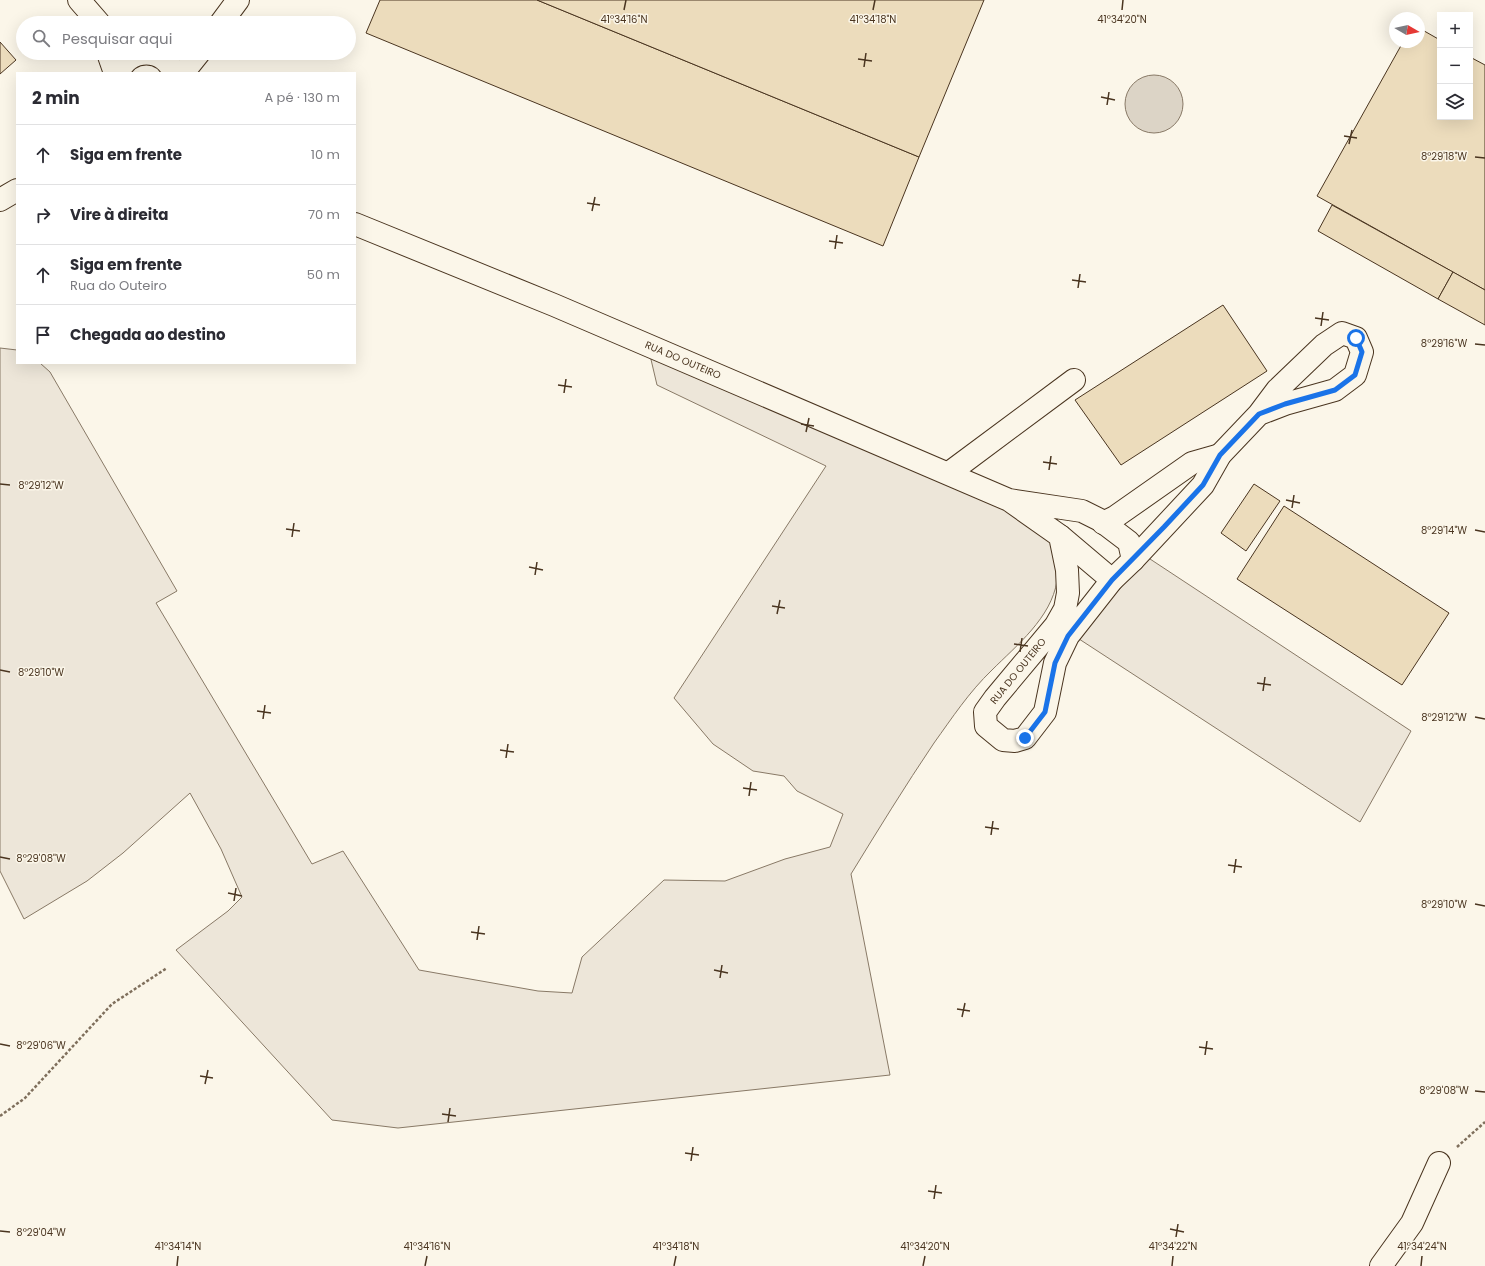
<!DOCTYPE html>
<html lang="pt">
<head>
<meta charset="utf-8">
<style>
  body { margin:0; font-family:Poppins,sans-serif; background:#f2f2f3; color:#2b2b33 }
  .controls { position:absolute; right:12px; top:12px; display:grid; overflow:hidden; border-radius:0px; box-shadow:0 4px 16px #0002 }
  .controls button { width:36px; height:36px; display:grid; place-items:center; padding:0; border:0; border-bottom:1px solid #e1e1e2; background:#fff; color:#2b2b33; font:20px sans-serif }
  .compass { position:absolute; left:1389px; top:12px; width:36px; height:36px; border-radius:50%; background:#fff; box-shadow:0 4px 16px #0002; rotate:99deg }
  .stop { position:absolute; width:12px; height:12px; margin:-9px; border:3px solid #1a73e8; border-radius:50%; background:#fff }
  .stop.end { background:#1a73e8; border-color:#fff; box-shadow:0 1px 4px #0008 }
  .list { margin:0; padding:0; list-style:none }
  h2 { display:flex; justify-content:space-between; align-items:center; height:52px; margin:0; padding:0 16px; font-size:17px }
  h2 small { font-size:13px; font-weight:400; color:#7c7c81 }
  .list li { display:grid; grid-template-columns:26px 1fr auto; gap:12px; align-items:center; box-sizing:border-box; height:60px; padding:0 16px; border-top:1px solid #e1e1e2 }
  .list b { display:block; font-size:15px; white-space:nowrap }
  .list p { margin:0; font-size:13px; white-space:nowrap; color:#7c7c81 }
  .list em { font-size:13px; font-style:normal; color:#7c7c81 }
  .icon { flex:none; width:22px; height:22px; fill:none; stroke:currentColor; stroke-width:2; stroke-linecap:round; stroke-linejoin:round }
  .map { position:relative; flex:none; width:1485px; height:1266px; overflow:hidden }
  .search { position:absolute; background:#fff; box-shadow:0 4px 16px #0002; left:16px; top:16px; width:340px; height:44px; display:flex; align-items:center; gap:10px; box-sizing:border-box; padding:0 14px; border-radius:22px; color:#7c7c81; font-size:15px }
  .panel { position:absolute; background:#fff; box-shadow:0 4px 16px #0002; left:16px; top:72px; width:340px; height:292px; border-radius:0px }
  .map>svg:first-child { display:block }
  .green { fill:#ede6d9; stroke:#887966 }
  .water { fill:#dcd4c6; stroke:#887966 }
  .building { fill:#ecdcbc; stroke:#4a3520 }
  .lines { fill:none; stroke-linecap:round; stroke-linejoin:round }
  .minor-casing { stroke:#4a3520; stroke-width:24 }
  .path { stroke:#7f6f5c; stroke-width:2.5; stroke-dasharray:3 2; stroke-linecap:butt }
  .minor { stroke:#fbf6e9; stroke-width:22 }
  .route { stroke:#1a73e8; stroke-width:5 }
  .ticks { fill:none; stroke:#4a3520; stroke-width:1.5 }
  .labels { text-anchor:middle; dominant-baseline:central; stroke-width:3; stroke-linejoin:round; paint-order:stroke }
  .street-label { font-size:10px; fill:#4a3520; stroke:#fbf6e9 }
  .ticks-label { font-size:10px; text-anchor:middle; fill:#4a3520; stroke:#fbf6e9; stroke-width:3; stroke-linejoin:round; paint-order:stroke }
</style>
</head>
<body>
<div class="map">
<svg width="1485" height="1266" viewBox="0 0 1485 1266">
  <rect width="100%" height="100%" fill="#fbf6e9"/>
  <!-- green -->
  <g class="green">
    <path d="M0,348L17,350V363H40L50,372L177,591L156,603L312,864L343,851L419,970L538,991L572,993L582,957L664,880L725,881L785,859L830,847L843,814L797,791L784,776L753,771L713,744L674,698L826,466L657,385L649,351L1013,507C1020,514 1049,538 1052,545C1056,555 1058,570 1057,581C1051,618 1017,645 992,670C969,692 952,718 934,743C905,786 878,830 851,874L890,1075L398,1128L332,1120L176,950L228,911L242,897L221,849L190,793L123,853L87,881L24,919L0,871Z"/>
    <path d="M1147,557L1411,731L1360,822L1076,637Z"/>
  </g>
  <!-- water -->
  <circle class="water" cx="1154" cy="104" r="29"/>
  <!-- building -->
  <g class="building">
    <path d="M380,0H537L919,157L883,246L366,33Z"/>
    <path d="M537,0H984L919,157Z"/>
    <path d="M1419,28L1440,40V117H1470V57L1485,65V290L1317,196L1403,42H1419Z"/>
    <path d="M0,42L16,60L0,74Z"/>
    <path d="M1332,205L1453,272L1438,299L1318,231Z"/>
    <path d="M1453,272L1485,290V325L1438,299Z"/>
    <path d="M1223,305L1267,371L1121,465L1075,400Z"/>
    <path d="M1254,484L1280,501L1246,551L1221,533Z"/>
    <path d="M1284,506L1449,613L1402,685L1237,579Z"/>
  </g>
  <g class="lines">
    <!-- minor casing -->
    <g class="minor-casing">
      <g id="minor">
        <path d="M79,0L99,23"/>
        <path d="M221,23L238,0"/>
        <path d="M108,53L115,73"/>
        <path d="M118,73C130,47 163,47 174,73"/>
        <path d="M183,73L199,53"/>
        <path d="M0,200L17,190"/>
        <path d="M355,224L554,305L1009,500L1060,536L1067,570L1068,593L1065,609L1056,625L995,698L985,712L986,726L1003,740L1015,741L1025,738L1045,712L1055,663L1068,636L1112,580L1133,560L1129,542L1100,520L1082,511L1009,500"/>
        <path d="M949,473L1074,380"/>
        <path d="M1103,523L1115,517L1192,463L1220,455"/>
        <path d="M1060,536L1112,580"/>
        <path d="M1133,560L1203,485L1220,455L1259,414L1277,390L1324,345L1342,333L1356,338L1362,352L1355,375L1335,390L1285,404L1259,414"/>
        <path d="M1381,1266L1412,1223L1439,1163"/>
      </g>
    </g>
    <!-- path -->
    <g class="path">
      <path d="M0,1116L25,1098L112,1004L167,968"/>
      <path d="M1457,1147L1485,1122"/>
    </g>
    <!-- minor -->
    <use href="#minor" class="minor"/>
  </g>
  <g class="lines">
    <!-- route -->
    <path class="route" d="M1025,738L1045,712L1055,663L1068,636L1112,580L1164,527L1203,485L1220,455L1259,414L1285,404L1335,390L1355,375L1362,352L1356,338"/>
  </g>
  <!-- ticks -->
  <path class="ticks" d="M624,10L626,0M873,10L875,0M1122,10L1123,0M858,59L872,61M864,67L866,53M1101,97L1115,100M1107,105L1109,92M1344,136L1357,138M1349,144L1352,130M1475,157L1485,158M587,203L600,205M592,211L595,197M829,241L843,243M835,249L837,235M1072,280L1086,282M1078,288L1080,274M1315,318L1329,320M1321,326L1323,312M1475,344L1485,345M558,385L572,387M564,393L566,379M801,424L814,426M806,432L809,418M1043,462L1057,464M1049,470L1051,456M0,484L10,485M1286,500L1300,503M1292,508L1294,495M286,529L300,531M1475,530L1485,532M292,537L294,523M529,567L543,570M535,575L537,562M772,606L785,608M777,614L780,600M1014,644L1028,646M1020,652L1022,638M0,670L10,672M1257,683L1271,685M1263,691L1265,677M257,711L271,713M1475,717L1485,719M263,719L265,705M500,750L514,752M506,758L508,744M743,788L757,790M749,796L751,782M985,827L999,829M991,835L993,821M0,857L10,859M1228,865L1242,867M1234,873L1236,859M228,893L242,896M234,901L236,888M1475,904L1485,906M471,932L485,934M477,940L479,926M714,970L728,973M720,978L722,965M957,1009L970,1011M962,1017L965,1003M0,1044L10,1046M1199,1047L1213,1049M1205,1055L1207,1041M200,1076L213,1078M205,1084L208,1070M1475,1091L1485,1092M442,1114L456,1116M448,1122L450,1108M685,1153L699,1155M691,1161L693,1147M928,1191L942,1193M934,1199L936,1185M1170,1229L1184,1232M0,1231L10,1232M1176,1237L1178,1224M177,1266L178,1256M425,1266L427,1256M674,1266L676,1256M923,1266L925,1256M1172,1266L1173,1256M1421,1266L1422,1256"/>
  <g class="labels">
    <!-- street labels -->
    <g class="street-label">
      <text transform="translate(683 360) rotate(23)">RUA DO OUTEIRO</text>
      <text transform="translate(1018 671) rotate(-51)">RUA DO OUTEIRO</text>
    </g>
  </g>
  <g class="ticks-label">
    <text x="624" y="23">41°34'16"N</text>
    <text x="873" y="23">41°34'18"N</text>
    <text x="1122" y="23">41°34'20"N</text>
    <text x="1444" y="160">8°29'18"W</text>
    <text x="1444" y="347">8°29'16"W</text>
    <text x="41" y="489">8°29'12"W</text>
    <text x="1444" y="534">8°29'14"W</text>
    <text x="41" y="676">8°29'10"W</text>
    <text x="1444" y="721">8°29'12"W</text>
    <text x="41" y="862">8°29'08"W</text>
    <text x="1444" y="908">8°29'10"W</text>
    <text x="41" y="1049">8°29'06"W</text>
    <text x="1444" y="1094">8°29'08"W</text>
    <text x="41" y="1236">8°29'04"W</text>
    <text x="178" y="1250">41°34'14"N</text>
    <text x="427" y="1250">41°34'16"N</text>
    <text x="676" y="1250">41°34'18"N</text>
    <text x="925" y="1250">41°34'20"N</text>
    <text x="1173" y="1250">41°34'22"N</text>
    <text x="1422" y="1250">41°34'24"N</text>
  </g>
</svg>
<div class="controls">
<button>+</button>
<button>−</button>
<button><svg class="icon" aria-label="layers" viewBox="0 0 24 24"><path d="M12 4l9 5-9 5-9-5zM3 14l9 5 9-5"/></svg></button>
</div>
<svg class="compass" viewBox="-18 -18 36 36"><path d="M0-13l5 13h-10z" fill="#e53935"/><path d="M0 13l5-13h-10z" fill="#7c7c81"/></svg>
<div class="stop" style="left:1356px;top:338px"></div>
<div class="stop end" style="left:1025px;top:738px"></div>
<div class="search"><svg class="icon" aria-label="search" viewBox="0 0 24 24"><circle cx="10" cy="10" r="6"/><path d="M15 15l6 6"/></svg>Pesquisar aqui</div>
<section class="panel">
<h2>2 min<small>A pé · 130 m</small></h2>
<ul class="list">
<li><svg class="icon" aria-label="ahead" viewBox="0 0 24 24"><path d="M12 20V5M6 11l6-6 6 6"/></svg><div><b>Siga em frente</b></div><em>10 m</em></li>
<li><svg class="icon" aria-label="right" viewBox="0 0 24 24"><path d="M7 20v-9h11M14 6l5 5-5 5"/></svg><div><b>Vire à direita</b></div><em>70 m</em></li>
<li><svg class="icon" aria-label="ahead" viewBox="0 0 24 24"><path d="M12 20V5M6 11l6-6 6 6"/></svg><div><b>Siga em frente</b><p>Rua do Outeiro</p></div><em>50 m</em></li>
<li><svg class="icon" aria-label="arrive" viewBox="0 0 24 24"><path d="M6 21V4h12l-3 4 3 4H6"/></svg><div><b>Chegada ao destino</b></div></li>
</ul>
</section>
</div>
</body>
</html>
